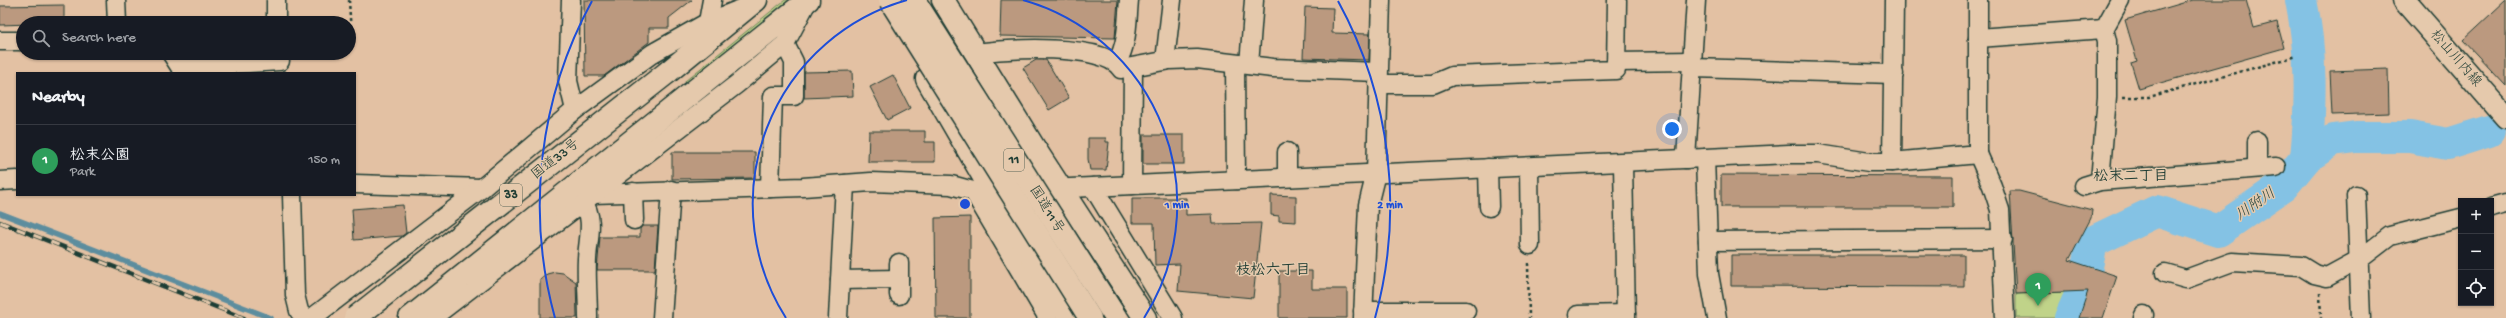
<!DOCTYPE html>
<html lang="en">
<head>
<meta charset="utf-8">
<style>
  body { margin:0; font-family:"Gochi Hand","Klee One",sans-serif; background:#20242c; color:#f1f3f6 }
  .controls { position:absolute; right:12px; bottom:12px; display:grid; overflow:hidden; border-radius:0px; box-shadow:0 1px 3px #0004 }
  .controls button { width:36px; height:36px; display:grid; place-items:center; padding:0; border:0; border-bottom:1px solid #363941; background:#171b24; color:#f1f3f6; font:20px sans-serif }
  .you { position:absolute; left:1672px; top:129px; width:14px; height:14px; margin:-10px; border:3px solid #fff; border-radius:50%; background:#1a73e8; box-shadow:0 0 0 6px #1a73e833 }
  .badge { display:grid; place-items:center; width:26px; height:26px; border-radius:50%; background:#c8321e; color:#fff; font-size:13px; font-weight:700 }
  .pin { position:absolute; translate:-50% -33px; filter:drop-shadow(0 1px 2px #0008) }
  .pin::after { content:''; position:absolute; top:21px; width:14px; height:12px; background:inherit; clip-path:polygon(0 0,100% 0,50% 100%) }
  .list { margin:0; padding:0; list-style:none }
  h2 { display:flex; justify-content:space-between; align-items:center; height:52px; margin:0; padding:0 16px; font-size:17px }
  h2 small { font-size:13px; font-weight:400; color:#9ea1a6 }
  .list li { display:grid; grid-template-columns:26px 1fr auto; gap:12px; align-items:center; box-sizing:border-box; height:72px; padding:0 16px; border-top:1px solid #363941 }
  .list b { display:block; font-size:15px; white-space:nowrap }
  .list p { margin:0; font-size:13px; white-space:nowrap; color:#9ea1a6 }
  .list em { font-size:13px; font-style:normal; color:#9ea1a6 }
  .icon { flex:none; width:22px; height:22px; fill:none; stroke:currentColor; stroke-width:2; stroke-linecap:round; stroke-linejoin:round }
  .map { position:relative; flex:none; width:2506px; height:318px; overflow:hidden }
  .search { position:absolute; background:#171b24; box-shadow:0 1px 3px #0004; left:16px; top:16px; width:340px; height:44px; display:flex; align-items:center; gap:10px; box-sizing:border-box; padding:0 14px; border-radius:22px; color:#9ea1a6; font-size:15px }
  .panel { position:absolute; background:#171b24; box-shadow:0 1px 3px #0004; left:16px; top:72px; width:340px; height:124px; border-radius:0px }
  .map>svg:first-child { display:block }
  .green { fill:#c0d389; stroke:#70885e }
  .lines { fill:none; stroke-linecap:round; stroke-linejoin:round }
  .stream { stroke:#5c8d9e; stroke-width:5.5 }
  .river { stroke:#84c2e4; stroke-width:32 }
  .building { fill:#bb997f; stroke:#1f3d34 }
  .minor-casing { stroke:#1f3d34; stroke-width:21 }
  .secondary-casing { stroke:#1f3d34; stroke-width:25 }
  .trunk-casing { stroke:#1f3d34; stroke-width:25 }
  .path { stroke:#1f3d34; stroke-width:2.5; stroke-dasharray:3 3; stroke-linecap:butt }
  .minor { stroke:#e5c9ac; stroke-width:18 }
  .secondary { stroke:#e5c9ac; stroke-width:22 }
  .trunk { stroke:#e5c9ac; stroke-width:22 }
  .rail-casing { stroke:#1f3d34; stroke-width:4.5 }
  .rail { stroke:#e5c9ac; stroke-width:3; stroke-dasharray:9; stroke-linecap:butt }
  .trunk-bridge-casing { stroke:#1f3d34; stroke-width:25; stroke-linecap:butt }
  .trunk-bridge { stroke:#e5c9ac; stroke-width:22 }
  .ring { fill:none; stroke:#1d4ed8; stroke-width:2 }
  .labels { text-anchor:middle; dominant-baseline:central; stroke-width:3; stroke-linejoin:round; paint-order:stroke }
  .shield { fill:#e5c9ac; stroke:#5a6758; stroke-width:1 }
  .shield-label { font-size:13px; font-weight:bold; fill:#1f3d34 }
  .street-label { font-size:14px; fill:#1f3d34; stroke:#e5c9ac }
  .neighbourhood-label { font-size:15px; font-weight:bold; fill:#1f3d34; stroke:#e5c9ac }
  .water-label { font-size:15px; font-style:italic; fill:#24443d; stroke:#e5c9ac }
  .centre { fill:#1d4ed8; stroke:#e5c9ac; stroke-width:2 }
  .ring-label { font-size:12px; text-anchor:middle; font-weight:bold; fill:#1d4ed8; stroke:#e5c9ac; stroke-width:3; stroke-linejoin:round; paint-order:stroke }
</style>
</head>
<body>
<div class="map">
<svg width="2506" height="318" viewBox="0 0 2506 318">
  <rect width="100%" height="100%" fill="#e3c1a3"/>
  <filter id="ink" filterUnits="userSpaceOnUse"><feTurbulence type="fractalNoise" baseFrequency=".025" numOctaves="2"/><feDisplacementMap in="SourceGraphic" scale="8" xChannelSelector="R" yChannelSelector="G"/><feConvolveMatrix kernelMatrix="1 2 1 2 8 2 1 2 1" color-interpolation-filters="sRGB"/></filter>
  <g filter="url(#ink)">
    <!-- green -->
    <g class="green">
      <path d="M785,0H794L688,86L685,81Z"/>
      <path d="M2065,292L2055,318H2016V294Z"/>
    </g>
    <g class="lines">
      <!-- stream -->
      <path class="stream" d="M0,213L271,318"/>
      <!-- river -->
      <g class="river">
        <path d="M2301,0C2312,53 2311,105 2306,158"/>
        <path d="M2070,318L2082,291L2092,242L2157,211L2218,231L2283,186L2306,158L2333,140L2356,137H2410L2448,144L2489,131"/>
      </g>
    </g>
    <!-- building -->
    <g class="building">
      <path d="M584,0H692L669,18V28H649V42L604,76H585Z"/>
      <path d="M1001,0H1118L1115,38L1000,36Z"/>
      <path d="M2193,0H2246L2254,28L2277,22L2284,48L2139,89L2131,63L2137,61L2125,20Z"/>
      <path d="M2506,0V86L2463,40Z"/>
      <path d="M64,5V23L0,25V6Z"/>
      <path d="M1305,7L1333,8L1332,33L1370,34L1369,60L1303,58Z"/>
      <path d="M1036,60H1046L1069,98L1049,110L1023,68Z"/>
      <path d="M2388,69L2389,113L2332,115L2330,71Z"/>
      <path d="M852,71L853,96L804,98V72Z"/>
      <path d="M893,75L910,108L887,120L870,87Z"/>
      <path d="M869,131H925V142H935V162H868Z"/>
      <rect x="1143" y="135" width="41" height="29"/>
      <path d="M1088,138H1106V142H1109L1106,170H1090L1088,159Z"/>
      <path d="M672,152H755V178L672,179Z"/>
      <path d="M1721,175L1953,176V207H1721Z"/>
      <path d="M2010,191H2019L2092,210L2091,218L2069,260L2117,276L2103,318H2079L2088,291L2016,294Z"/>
      <path d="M1271,195L1296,196V222L1279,221V216L1271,215Z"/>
      <path d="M1132,198H1186V215L1212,214L1213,224L1261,223L1253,298L1178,291L1180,264L1155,265L1154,223H1132Z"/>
      <path d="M403,205L406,233L402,236L354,240L352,209Z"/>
      <path d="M970,217V318H936L935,218Z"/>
      <path d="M642,226H658L655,270H597L600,237H640V229Z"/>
      <path d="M1731,255H1964V287L1731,286Z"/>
      <path d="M1279,271H1312V289H1347V318H1279Z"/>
      <path d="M555,272L563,273L576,282L577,318H540V280L547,274Z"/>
    </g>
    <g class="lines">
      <!-- minor casing -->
      <g class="minor-casing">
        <g id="minor">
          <path d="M116,0L117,23"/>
          <path d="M276,0V23"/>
          <path d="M571,0L568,81L575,110"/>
          <path d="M708,22L712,0"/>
          <path d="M1978,38L2104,29"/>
          <path d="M0,41H23"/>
          <path d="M171,53L180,67L280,61"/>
          <path d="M975,53C1005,49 1104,42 1121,69L1169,60L1197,59L1273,68L1378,72"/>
          <path d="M1165,61L1172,0"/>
          <path d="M1117,62C1128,43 1127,21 1129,0"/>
          <path d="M1616,62L1693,61"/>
          <path d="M1235,64L1236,180"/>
          <path d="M1249,65L1254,0"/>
          <path d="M1693,68L1894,74"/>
          <path d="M1378,84H1433L1452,76L1616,70L1617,0"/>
          <path d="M2257,141V168"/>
          <path d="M1287,152V177"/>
          <path d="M1978,154L1992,186L2000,210L2005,318"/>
          <path d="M1705,158L1709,274L1717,318"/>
          <path d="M1686,159L1696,0"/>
          <path d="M1892,162L1894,0"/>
          <path d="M1623,164L1626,318"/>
          <path d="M1529,167L1530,245"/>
          <path d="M1488,168L1489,207"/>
          <path d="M0,181L17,180"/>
          <path d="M2100,181L2107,97V41L2104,29L2120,0"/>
          <path d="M355,184L482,188"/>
          <path d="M1132,185L1133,68"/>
          <path d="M2084,186L2100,181L2276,167"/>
          <path d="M1093,187L1173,318"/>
          <path d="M770,188L773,96H794V62L785,44"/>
          <path d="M1049,189L1789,154H1818L1869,162H1892L1978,154V0"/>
          <path d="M973,191L1048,318"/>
          <path d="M633,192L634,220"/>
          <path d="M593,194L803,187L871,182L951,185L973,191L1003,190"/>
          <path d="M292,195L295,295L299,311L304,318"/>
          <path d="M2356,195L2361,318"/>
          <path d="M583,201C595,220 588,238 587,259C586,278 588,298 588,318"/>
          <path d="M2491,208L2506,204"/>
          <path d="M1708,241L2003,239"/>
          <path d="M899,263V295"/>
          <path d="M2165,273L2186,279L2232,262L2301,266L2314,274L2327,277L2360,259L2390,236L2461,218"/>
          <path d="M840,280L899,279"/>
          <path d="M1363,311H1466"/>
          <path d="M1578,315L1626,314"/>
          <path d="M312,318L482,188L575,110L653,53L708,22L738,10"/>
          <path d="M432,318L737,84L785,44L807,2"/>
          <path d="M662,318L671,190"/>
          <path d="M838,318L845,184"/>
          <path d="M1363,318L1368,205L1376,173L1381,0"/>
          <path d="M2143,318L2144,315"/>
        </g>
      </g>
      <!-- secondary casing -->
      <g class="secondary-casing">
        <path id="secondary" d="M2404,0L2506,117"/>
      </g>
      <!-- trunk casing -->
      <g class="trunk-casing">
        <g id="trunk">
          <path d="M943,0L1035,149L1145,318"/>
          <path d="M668,72L756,0"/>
          <path d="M927,79L1000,205L1070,318"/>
          <path d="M410,318L808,0"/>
        </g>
      </g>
      <!-- path -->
      <g class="path">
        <path d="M349,0L351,35H349"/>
        <path d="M2123,97H2149L2297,56"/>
        <path d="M1528,263L1529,318"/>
        <path d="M2320,293L2321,318"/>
      </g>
      <!-- minor -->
      <use href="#minor" class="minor"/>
      <!-- secondary -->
      <use href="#secondary" class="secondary"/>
      <!-- trunk -->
      <use href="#trunk" class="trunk"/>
      <!-- rail casing -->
      <g class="rail-casing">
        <path id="rail" d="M0,222L244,318"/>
      </g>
      <!-- rail -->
      <use href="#rail" class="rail"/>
      <!-- trunk-bridge casing -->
      <g class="trunk-bridge-casing">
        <g id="trunk-bridge">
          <path d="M890,0L1090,318"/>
          <path d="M914,0L1116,318"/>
          <path d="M355,318L668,72"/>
        </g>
      </g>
      <!-- trunk-bridge -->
      <use href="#trunk-bridge" class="trunk-bridge"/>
    </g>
  </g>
  <!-- distance rings -->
  <g class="ring">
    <path d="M786 318A212 212 0 0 1 907 0M1023 0A212 212 0 0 1 1144 318"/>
    <path d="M555 318A425 425 0 0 1 592 1M1338 1A425 425 0 0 1 1375 318"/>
  </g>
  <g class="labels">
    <!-- shield labels -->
    <g class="shield">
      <rect x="1004" y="149" width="20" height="22" rx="3"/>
      <rect x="500" y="184" width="22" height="22" rx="3"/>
    </g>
    <g class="shield-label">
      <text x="1014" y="160">11</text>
      <text x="511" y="195">33</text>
    </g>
    <!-- street labels -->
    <g class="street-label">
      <text transform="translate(2455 59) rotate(49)">松山川内線</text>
      <text transform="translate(556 160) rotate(-38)">国道33号</text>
      <text transform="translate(1046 210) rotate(58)">国道11号</text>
    </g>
    <!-- neighbourhood labels -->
    <g class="neighbourhood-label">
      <text x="2131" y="177">松末二丁目</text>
      <text x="1273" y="271">枝松六丁目</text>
    </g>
    <!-- water labels -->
    <g class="water-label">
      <text transform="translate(2256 205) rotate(-35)">川附川</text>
    </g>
  </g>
  <circle cx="965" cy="204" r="6" class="centre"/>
  <g class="ring-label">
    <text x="1177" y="208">1 min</text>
    <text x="1390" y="208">2 min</text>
  </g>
</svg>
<div class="controls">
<button>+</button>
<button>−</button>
<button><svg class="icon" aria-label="locate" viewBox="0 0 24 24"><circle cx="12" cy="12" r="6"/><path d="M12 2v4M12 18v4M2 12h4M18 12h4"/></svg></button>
</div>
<div class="you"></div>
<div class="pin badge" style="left:2038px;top:306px;background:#2e9e5b">1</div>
<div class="search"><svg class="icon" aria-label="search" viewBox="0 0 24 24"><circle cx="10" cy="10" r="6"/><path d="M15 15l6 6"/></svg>Search here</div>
<section class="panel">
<h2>Nearby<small></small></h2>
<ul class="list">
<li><span class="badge" style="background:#2e9e5b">1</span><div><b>松末公園</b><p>Park</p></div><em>150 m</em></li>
</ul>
</section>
</div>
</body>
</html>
